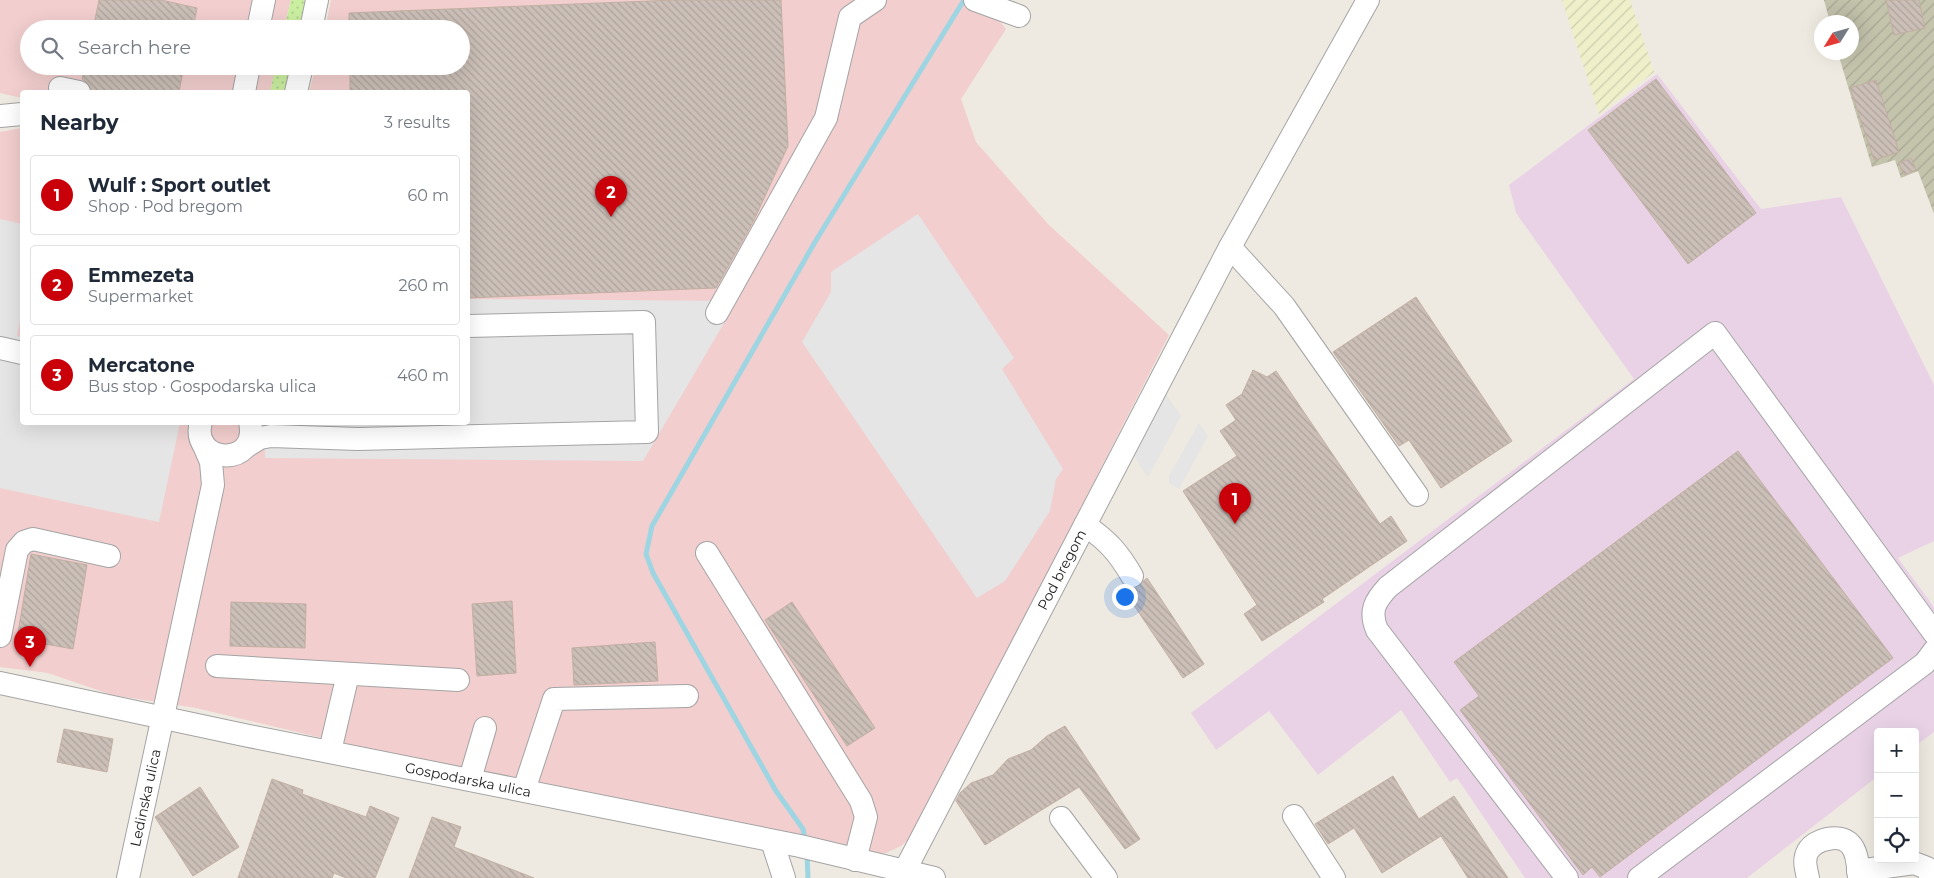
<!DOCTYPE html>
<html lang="en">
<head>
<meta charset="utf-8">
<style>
  body { margin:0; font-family:Montserrat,sans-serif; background:#f2f2f3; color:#1f2937 }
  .controls { position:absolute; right:15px; bottom:15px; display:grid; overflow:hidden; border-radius:5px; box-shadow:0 5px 20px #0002 }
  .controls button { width:45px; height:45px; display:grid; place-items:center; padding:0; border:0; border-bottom:1px solid #e0e1e3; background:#fff; color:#1f2937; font:25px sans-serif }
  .compass { position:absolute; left:1814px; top:15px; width:45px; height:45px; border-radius:50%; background:#fff; box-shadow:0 5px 20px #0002; rotate:233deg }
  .you { position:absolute; left:1124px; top:596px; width:18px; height:18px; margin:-12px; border:4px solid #fff; border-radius:50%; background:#1a73e8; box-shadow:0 0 0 8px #1a73e833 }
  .badge { display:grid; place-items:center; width:32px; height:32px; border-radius:50%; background:#c9000a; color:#fff; font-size:16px; font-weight:700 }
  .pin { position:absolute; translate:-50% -41px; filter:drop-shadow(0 1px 2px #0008) }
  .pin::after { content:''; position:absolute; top:26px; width:18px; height:15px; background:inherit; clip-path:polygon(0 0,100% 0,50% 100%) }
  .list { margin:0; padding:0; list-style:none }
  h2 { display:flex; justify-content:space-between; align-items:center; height:65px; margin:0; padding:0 20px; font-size:21px }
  h2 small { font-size:16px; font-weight:400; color:#747a83 }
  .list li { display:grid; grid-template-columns:32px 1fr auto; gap:15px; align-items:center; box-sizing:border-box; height:80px; margin:0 10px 10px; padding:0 10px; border:1px solid #e0e1e3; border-radius:5px }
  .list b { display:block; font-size:19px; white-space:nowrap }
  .list p { margin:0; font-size:16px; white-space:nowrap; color:#747a83 }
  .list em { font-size:16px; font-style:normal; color:#747a83 }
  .icon { flex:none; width:28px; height:28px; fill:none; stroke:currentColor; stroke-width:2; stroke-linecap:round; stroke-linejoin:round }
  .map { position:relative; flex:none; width:1934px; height:878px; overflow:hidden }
  .search { position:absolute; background:#fff; box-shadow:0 5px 20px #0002; left:20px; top:20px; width:450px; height:55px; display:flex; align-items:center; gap:12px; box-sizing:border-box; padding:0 18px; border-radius:28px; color:#747a83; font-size:19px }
  .panel { position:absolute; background:#fff; box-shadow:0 5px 20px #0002; left:20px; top:90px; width:450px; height:335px; border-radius:5px }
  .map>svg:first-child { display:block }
  .commercial { fill:#f2cece }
  .industrial { fill:#e9d2e6 }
  .construction { fill:url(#construction-furrows) }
  .farmland { fill:url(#farmland-furrows) }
  .grass { fill:url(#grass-dots) }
  .parking { fill:#e5e5e5 }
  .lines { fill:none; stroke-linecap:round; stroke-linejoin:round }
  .stream { stroke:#9dd5e2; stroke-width:5 }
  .building { fill:url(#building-back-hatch); stroke:#c2afa2 }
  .minor-casing { stroke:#a4a4a4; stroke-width:24 }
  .minor { stroke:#fff; stroke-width:22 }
  .labels { text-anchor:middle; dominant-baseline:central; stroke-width:4.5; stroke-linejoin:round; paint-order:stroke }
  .street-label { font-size:14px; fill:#1d1d1d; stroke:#fff }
</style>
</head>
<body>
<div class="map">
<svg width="1934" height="878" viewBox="0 0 1934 878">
  <defs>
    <pattern id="construction-furrows" width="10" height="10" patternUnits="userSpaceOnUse" patternTransform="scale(1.25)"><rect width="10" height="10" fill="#c4c3ac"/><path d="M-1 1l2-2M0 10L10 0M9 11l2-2" fill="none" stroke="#a8a794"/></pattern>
    <pattern id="farmland-furrows" width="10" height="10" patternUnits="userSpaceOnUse" patternTransform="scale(1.25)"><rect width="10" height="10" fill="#eff0ca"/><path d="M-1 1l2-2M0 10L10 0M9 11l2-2" fill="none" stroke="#cccdad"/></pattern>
    <pattern id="grass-dots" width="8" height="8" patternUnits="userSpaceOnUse" patternTransform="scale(1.25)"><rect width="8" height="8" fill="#cbefa1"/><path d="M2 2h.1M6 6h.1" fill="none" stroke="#aecc8a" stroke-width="1.8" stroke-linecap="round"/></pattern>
    <pattern id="building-back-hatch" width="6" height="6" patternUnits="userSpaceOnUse" patternTransform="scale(1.25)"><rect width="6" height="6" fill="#cbbfb7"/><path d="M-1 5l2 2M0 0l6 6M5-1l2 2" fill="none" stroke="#aea49d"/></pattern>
  </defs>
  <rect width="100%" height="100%" fill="#efeae1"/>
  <!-- commercial -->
  <g class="commercial">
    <path d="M0,0H291L284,29H29V66H276L270,92H22V98L0,93Z"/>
    <path d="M331,0H982L1006,29L961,99L976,142L1048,224L1169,335L950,763L910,838L901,846L886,853L878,854L410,759L196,708L112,695L48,673L0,667V132L22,128V422H468V92H309L316,66H461V29H325Z"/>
  </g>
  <!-- industrial -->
  <path class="industrial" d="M1657,74L1761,209L1841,197L1934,385V541L1898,558L1934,607V732L1915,746V732H1878V776L1747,878H1525L1457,778L1450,782L1401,710L1318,775L1269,711L1216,750L1191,713L1634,379L1516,213L1509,185Z"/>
  <!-- construction -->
  <path class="construction" d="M1824,0H1934V214L1918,171L1901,178L1895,160L1872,167L1838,53L1852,52V22H1830Z"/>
  <!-- farmland -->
  <path class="farmland" d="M1562,0H1630L1654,72L1599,114Z"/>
  <!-- grass -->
  <g class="grass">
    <path d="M291,0H307L301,29H284Z"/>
    <path d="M276,66H293L288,92H270Z"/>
  </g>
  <!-- parking -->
  <g class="parking">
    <path d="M918,214L1014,358L1002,369L1063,469L1056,479L1050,511L1005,581L977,598L802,342L831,292V272Z"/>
    <path d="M0,219L22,224V310L17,336L22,337V422L180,423L159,522L0,488Z"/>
    <path d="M468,299L737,301L643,461L265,458V423L468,422Z"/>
    <path d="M1165,393L1181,416L1148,477L1133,455Z"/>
    <path d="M1199,423L1208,436L1179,489L1169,483V476Z"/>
  </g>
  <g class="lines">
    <!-- stream -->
    <g class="stream">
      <path d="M805,840L803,829L776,791L653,573L646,554L652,526L815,242L964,0"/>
      <path d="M807,854L808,878"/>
    </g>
  </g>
  <!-- building -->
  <g class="building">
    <path d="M99,0H161L197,8L193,29H93Z"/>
    <path d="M675,0H781L788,146L754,220L716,288L468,298V92H350V66H461V29H349V13Z"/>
    <path d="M1886,0H1919L1925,28L1894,35Z"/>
    <path d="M85,66H184L179,92H92L88,83L82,79Z"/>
    <path d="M1656,79L1756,213L1688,264L1588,130Z"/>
    <path d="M1876,80L1899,152L1874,160L1850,88Z"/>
    <path d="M1911,158L1916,170L1904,175L1899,163Z"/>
    <path d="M1416,297L1512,441L1441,488L1409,440L1399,446L1333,352Z"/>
    <path d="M1253,370L1267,377L1276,371L1380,524L1391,516L1407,541L1322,599L1324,602L1262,641L1244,614L1257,605L1183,491L1237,456L1220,431L1236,420L1226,405L1242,394Z"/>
    <path d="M1738,451L1893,658L1600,877L1592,867L1583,875L1460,710L1479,696L1454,662Z"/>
    <path d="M31,554L87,565L73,649L17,639Z"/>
    <path d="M1147,578L1204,664L1183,678L1129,598L1138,593L1135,588Z"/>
    <path d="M512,601L516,673L477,676L472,604Z"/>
    <path d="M231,602L306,604L305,648L230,646Z"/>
    <path d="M792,602L875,728L847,746L765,620Z"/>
    <path d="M655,642L658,681L574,685L572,648Z"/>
    <path d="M1065,726L1140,839L1125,849L1079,787L985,845L956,801L960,793L971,783L993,775L1008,759L1031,750L1047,736Z"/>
    <path d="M64,729L113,739L107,772L57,762Z"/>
    <path d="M1393,776L1419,819L1454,796L1508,878H1468L1441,836L1382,873L1354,828L1328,844L1315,824Z"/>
    <path d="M272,779L303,790L302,794L366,817L370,806L399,818L375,878H346L334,873L332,878H238Z"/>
    <path d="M200,787L239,847L193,876L155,817Z"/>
    <path d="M432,817L461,827L454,847L534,878H409Z"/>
  </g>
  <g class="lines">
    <!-- minor casing -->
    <g class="minor-casing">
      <g id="minor">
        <path d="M975,0L1019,16"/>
        <path d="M258,29L264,0"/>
        <path d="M311,29L317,0"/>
        <path d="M60,88L79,92"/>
        <path d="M244,92L249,66"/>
        <path d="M296,92L302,66"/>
        <path d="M0,116L22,114"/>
        <path d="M1230,247L1284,306L1417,495"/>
        <path d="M717,313L826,118L850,17L875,0"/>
        <path d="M0,348L22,353"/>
        <path d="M201,422C189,464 260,469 250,422"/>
        <path d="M247,446L260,438L271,436L358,439L647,432L644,322L468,326"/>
        <path d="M1085,525C1108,541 1118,552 1132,576"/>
        <path d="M707,553L861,801L866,817L855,860"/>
        <path d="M0,636L17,550L24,542L33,539L109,556"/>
        <path d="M217,666L458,680"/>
        <path id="s1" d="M0,683L244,735L800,846L934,878"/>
        <path d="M330,751L348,674"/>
        <path d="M470,779L485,728"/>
        <path d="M524,790L554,699L687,696"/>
        <path d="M1294,816L1334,878"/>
        <path d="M1061,818L1106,878"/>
        <path d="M772,841L784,878"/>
        <path d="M1858,871L1914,863L1927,868L1931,878"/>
        <path id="s2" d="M904,872L1230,247L1368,0"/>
        <path id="s3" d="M128,878L213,485L211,462L202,441"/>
        <path d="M1567,878L1377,630C1369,611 1375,601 1388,587L1715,333L1934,633"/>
        <path d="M1639,878L1925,663L1934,651"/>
        <path d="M1808,878C1806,868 1803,860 1808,851C1815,839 1840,833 1850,844C1858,852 1858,867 1859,878"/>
      </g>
    </g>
    <!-- minor -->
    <use href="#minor" class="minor"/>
  </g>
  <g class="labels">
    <!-- street labels -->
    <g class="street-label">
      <text stroke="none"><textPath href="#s2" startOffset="341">Pod bregom</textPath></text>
      <text stroke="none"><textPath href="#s1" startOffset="478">Gospodarska ulica</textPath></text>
      <text stroke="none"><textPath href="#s3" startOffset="82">Ledinska ulica</textPath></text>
    </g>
  </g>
</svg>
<div class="controls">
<button>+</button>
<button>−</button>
<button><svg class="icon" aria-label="locate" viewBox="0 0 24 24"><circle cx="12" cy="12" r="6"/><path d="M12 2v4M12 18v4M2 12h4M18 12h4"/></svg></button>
</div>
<svg class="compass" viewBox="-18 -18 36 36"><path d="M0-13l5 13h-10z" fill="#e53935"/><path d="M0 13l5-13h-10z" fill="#747a83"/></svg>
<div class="you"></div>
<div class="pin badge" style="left:1235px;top:524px">1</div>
<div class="pin badge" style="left:611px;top:217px">2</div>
<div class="pin badge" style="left:30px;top:667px">3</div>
<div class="search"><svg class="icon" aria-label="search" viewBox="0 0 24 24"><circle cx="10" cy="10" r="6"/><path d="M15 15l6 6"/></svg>Search here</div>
<section class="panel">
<h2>Nearby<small>3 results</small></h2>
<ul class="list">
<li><span class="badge">1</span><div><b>Wulf : Sport outlet</b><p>Shop · Pod bregom</p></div><em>60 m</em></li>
<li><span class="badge">2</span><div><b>Emmezeta</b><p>Supermarket</p></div><em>260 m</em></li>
<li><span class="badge">3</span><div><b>Mercatone</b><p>Bus stop · Gospodarska ulica</p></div><em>460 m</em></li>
</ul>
</section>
</div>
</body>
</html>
